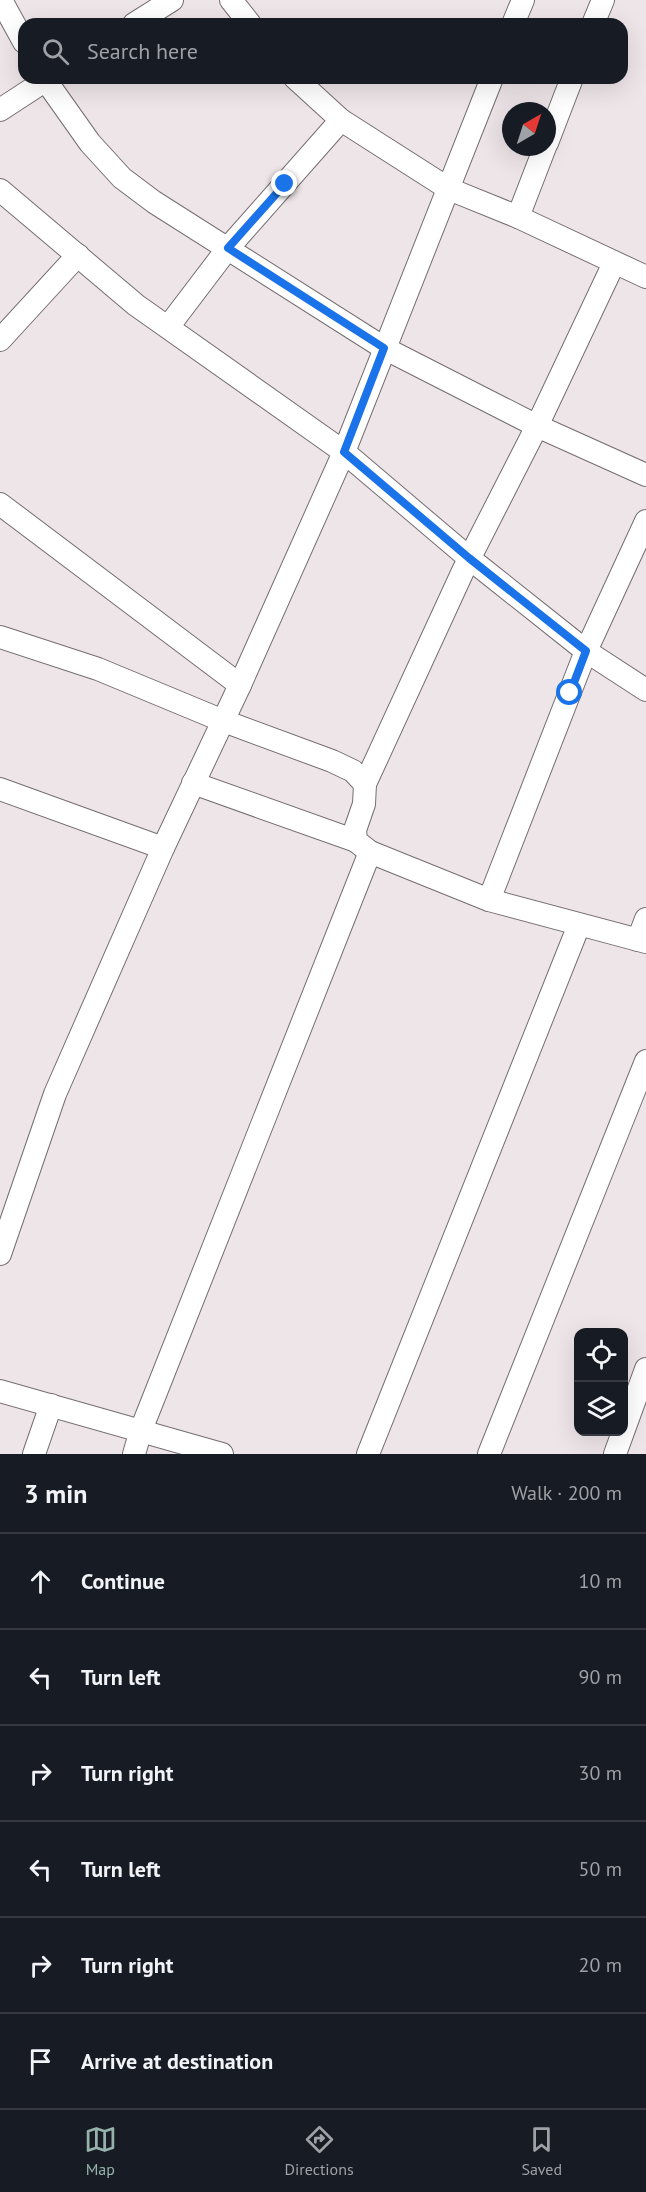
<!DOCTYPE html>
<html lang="en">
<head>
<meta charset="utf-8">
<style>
  body { margin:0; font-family:"PT Sans",sans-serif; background:#242831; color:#f1f3f6 }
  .controls { position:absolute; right:18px; bottom:18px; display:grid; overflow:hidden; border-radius:12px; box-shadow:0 6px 24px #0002 }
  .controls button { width:54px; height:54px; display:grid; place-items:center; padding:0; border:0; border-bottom:2px solid #363941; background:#171b24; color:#f1f3f6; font:30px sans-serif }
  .compass { position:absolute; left:502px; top:102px; width:54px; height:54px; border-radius:50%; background:#171b24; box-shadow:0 6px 24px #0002; rotate:39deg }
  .stop { position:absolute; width:18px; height:18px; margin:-14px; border:4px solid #1a73e8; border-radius:50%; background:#fff }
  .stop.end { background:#1a73e8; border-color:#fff; box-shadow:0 2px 6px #0008 }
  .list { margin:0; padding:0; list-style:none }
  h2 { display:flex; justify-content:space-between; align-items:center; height:78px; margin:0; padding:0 24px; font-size:26px }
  h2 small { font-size:20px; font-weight:400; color:#9ea1a6 }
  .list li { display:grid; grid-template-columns:39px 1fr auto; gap:18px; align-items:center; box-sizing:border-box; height:96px; padding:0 24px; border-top:2px solid #363941 }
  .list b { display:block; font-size:22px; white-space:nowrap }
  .list em { font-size:20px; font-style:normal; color:#9ea1a6 }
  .icon { flex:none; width:33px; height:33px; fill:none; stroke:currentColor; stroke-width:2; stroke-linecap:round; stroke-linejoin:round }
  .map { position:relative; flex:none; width:646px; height:1454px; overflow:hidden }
  .search { position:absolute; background:#171b24; box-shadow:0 6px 24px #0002; left:18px; right:18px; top:18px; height:66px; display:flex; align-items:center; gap:15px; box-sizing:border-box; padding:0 21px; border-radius:18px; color:#9ea1a6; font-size:22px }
  .sheet { height:654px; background:#171b24 }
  nav { display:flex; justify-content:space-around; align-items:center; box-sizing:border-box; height:84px; border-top:2px solid #363941; background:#171b24; font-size:16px; color:#9ea1a6 }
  nav a { display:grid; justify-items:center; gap:3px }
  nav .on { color:#95b2ab }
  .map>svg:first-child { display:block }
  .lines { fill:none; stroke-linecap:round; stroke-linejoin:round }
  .minor-casing { stroke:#756d71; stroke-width:24 }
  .minor { stroke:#fff; stroke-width:22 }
  .route { stroke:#1a73e8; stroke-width:8 }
</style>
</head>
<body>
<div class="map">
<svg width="646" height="1454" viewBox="0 0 646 1454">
  <rect width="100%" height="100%" fill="#eee5e8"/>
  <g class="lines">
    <!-- minor casing -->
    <g class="minor-casing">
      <g id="minor">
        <path d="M1,0L24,42"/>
        <path d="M231,0L250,24"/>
        <path d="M134,24L172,0"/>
        <path d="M513,24L523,0"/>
        <path d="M593,24L603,0"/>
        <path d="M44,78L90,143L122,178L154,202L384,348L537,426L646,475"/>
        <path d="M295,78L341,120L449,189L518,217L646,277"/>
        <path d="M0,110L49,78"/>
        <path d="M547,143L572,78"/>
        <path d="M0,190L136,305L344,452L469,558L586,651L646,690"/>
        <path d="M518,217L545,147"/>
        <path d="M168,327L228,248L341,120"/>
        <path d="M0,340L78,255"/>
        <path d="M0,504L240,685"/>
        <path d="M0,637L98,669L221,720L332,761L353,771L365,784L364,804L355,830L356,841L370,852L489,900L646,942"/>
        <path d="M193,783L356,841"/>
        <path d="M365,784L463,571L537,426L614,263"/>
        <path d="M0,789L163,848"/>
        <path d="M489,900L586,651L646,521"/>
        <path d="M638,940L646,919"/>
        <path d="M0,1254L55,1094L163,848L240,685L344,452L492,78"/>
        <path d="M0,1391L222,1454"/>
        <path d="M34,1454L51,1405"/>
        <path d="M134,1454L141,1430L370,852"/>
        <path d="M368,1454L579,925"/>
        <path d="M489,1454L646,1061"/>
        <path d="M615,1454L646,1369"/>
      </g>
    </g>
    <!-- minor -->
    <use href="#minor" class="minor"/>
  </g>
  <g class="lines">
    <!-- route -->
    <path class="route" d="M285,184L228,248L384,348L344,452L469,558L586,651L570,693"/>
  </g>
</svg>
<div class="controls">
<button><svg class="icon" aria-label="locate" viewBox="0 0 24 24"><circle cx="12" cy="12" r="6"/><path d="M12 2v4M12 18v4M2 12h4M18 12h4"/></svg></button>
<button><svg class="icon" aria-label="layers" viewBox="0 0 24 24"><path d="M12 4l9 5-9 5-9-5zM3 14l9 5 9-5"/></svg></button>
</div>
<svg class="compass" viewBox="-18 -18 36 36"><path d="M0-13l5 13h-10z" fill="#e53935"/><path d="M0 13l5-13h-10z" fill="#9ea1a6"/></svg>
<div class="stop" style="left:570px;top:693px"></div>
<div class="stop end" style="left:285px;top:184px"></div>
<div class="search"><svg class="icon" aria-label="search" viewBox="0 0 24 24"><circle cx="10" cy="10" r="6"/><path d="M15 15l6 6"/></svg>Search here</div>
</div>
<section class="sheet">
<h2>3 min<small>Walk · 200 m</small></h2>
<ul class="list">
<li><svg class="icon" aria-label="ahead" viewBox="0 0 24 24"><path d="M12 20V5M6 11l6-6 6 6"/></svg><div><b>Continue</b></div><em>10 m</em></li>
<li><svg class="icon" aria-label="left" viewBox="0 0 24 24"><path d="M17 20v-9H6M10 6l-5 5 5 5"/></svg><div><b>Turn left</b></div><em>90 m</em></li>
<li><svg class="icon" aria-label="right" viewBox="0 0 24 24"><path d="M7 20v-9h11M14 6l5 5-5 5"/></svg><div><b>Turn right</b></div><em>30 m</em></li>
<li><svg class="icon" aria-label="left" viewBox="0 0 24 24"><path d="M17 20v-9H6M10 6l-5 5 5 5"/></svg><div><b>Turn left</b></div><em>50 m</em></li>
<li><svg class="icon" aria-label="right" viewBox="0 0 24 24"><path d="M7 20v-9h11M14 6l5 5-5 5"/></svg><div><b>Turn right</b></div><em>20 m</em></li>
<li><svg class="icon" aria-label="arrive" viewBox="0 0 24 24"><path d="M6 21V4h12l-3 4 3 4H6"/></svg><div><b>Arrive at destination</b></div></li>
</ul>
</section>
<nav>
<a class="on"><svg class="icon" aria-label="map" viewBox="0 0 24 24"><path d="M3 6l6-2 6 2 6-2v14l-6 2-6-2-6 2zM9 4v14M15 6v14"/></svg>Map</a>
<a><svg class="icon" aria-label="directions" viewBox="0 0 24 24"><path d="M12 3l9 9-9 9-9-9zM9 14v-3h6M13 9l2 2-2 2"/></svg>Directions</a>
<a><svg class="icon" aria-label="saved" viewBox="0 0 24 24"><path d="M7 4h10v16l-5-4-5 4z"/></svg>Saved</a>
</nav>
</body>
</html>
